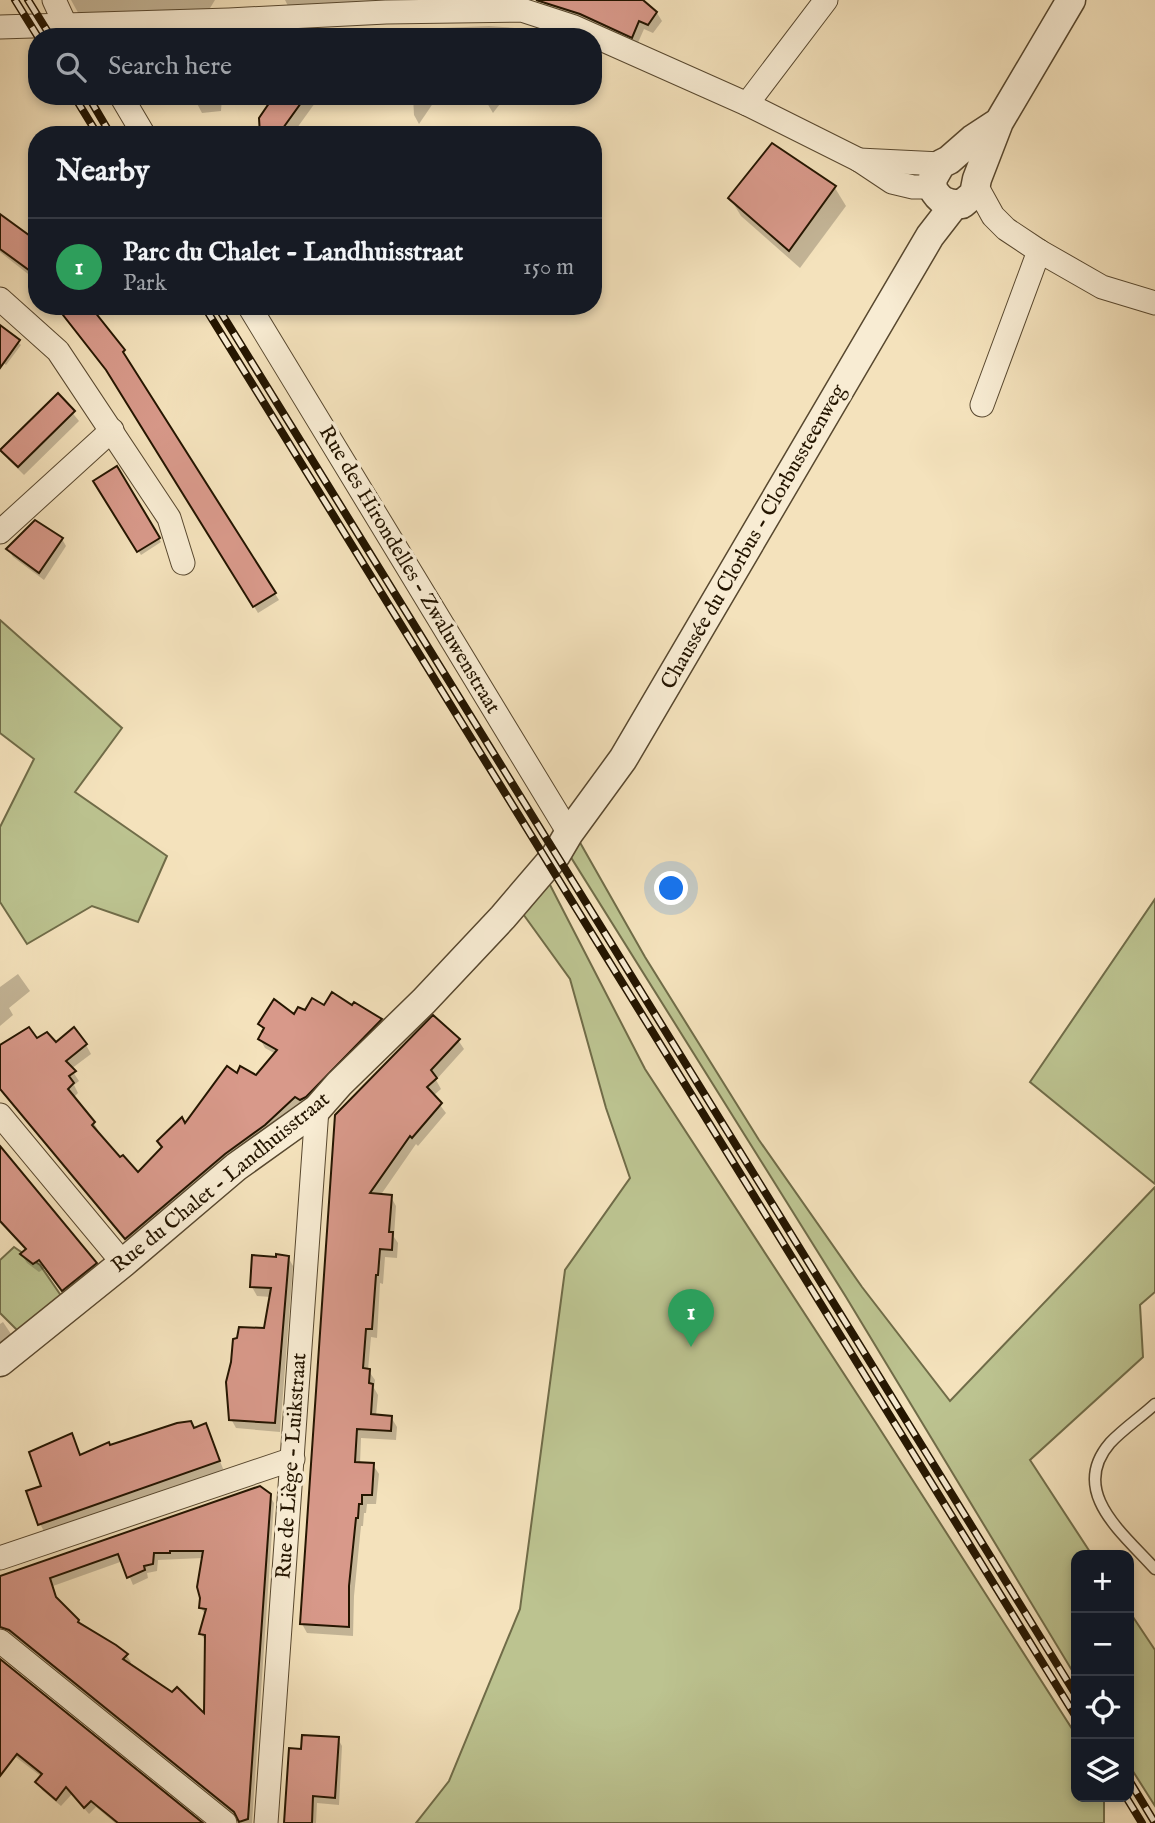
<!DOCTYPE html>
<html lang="en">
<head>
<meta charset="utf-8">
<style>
  body { margin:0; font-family:"IM FELL English",serif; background:#20242c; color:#f1f3f6 }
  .controls { position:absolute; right:21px; bottom:21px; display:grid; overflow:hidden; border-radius:14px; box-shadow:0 4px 10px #0003 }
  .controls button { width:63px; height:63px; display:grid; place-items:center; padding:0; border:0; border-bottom:2px solid #363941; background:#171b24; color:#f1f3f6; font:35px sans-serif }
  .you { position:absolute; left:672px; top:889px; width:24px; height:24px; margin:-18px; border:5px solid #fff; border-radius:50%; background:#1a73e8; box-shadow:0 0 0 10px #1a73e833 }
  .badge { display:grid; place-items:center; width:46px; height:46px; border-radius:50%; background:#c59692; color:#fff; font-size:23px; font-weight:700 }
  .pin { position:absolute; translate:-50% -58px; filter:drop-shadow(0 2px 4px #0008) }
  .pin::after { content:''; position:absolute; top:37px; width:24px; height:21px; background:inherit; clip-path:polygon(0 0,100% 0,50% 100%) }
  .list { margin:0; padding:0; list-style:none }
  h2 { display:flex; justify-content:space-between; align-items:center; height:91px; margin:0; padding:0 28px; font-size:30px }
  h2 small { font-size:23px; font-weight:400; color:#9ea1a6 }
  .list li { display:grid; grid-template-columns:46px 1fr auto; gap:21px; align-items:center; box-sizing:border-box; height:98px; padding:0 28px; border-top:2px solid #363941 }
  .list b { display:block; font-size:26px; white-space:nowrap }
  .list p { margin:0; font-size:23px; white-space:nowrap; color:#9ea1a6 }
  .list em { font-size:23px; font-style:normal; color:#9ea1a6 }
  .icon { flex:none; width:38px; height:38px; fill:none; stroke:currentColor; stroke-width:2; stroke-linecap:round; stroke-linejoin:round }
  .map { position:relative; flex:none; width:1155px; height:1823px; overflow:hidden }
  .search { position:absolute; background:#171b24; box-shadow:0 4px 10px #0003; left:28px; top:28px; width:574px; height:77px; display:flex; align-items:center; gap:18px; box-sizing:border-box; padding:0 24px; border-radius:28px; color:#9ea1a6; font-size:26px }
  .panel { position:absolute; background:#171b24; box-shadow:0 4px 10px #0003; left:28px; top:126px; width:574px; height:189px; border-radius:28px }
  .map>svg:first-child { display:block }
  .green { fill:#bcc390; stroke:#706c48; stroke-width:2 }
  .shadow { fill:#0003; fill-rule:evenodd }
  .building { fill:#d8998a; stroke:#241500; stroke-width:2; fill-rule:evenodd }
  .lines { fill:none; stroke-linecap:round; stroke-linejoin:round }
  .service-casing { stroke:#58482f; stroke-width:13 }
  .minor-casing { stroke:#58482f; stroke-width:25 }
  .tertiary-casing { stroke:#58482f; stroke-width:31 }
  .service { stroke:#f8ecd3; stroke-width:10 }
  .minor { stroke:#f8ecd3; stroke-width:23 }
  .tertiary { stroke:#f8ecd3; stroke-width:28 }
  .rail-casing { stroke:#241500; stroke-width:8 }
  .rail { stroke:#f8ecd3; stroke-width:5; stroke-dasharray:16; stroke-linecap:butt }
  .labels { text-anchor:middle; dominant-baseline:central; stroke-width:7; stroke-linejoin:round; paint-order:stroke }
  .street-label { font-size:21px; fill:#241500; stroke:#f8ecd3 }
</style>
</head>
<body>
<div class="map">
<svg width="1155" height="1823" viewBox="0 0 1155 1823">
  <rect width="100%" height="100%" fill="#f4e2bc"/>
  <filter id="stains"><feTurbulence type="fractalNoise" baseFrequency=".00286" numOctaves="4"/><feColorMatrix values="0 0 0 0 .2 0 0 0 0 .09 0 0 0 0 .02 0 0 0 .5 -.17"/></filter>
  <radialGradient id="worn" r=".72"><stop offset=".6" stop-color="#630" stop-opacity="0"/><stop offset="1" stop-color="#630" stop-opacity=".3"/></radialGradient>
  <!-- green -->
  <g class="green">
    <path d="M0,620L122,728L75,792L167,856L138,922L92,906L27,944L0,902V827L34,759L0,733Z"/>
    <path d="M578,839L645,957L759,1140L862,1287L950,1401L1155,1187V1292L1140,1305L1143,1357L1030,1460L1092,1555H1076V1677L846,1297L567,851Z"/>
    <path d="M548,881L645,1069L876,1423L1076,1735V1797H1104V1823H416L449,1781L520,1609L565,1270L630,1178L606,1108L570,979L518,907Z"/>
    <path d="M1155,899V1184L1030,1082Z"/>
    <path d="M14,1247L40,1265L64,1300L22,1335L0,1313V1260Z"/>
    <path d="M1129,1611L1155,1650V1806L1129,1765Z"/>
  </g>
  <!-- shadow -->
  <g class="shadow">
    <path d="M71,0H215L207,13L81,18Z"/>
    <path d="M285,0H501L290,10Z"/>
    <path d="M543,0H638L643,7L657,13L662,21L653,33L644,29L637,45L547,10Z"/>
    <path d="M489,26L529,29L543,33L545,37H319V34L387,28L392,36L419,34V29Z"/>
    <path d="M285,34L286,37H234Z"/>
    <path d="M193,96H229V97L222,98L221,111L202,113Z"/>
    <path d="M276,96H320L292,135H261Z"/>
    <path d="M413,96H438L419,124L414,115Z"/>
    <path d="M487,96H506L493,113L487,103Z"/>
    <path d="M772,145L835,188L846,206L800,268L741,216L730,198Z"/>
    <path d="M0,216L37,243V281L0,252Z"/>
    <path d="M56,306H88L125,358L279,600L258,613L112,377Z"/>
    <path d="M0,327L21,345L6,365L0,360Z"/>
    <path d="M58,395L79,421L24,475L8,459L3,450Z"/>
    <path d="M116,468L161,542L141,555L95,481Z"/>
    <path d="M62,539L66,546L44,580L13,557L8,549Z"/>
    <path d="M18,974L30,991L9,1008L13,1015L0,1026V987Z"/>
    <path d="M325,1007L381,1020L386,1029L311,1105L131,1247L0,1090V1047L37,1041L86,1045L91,1054L71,1069L79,1081L74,1085L78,1093L73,1098L94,1123L99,1132L97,1134L120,1160L138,1174L238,1075L256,1077L276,1054L265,1048L260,1039L264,1031L260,1024Z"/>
    <path d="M458,1040L464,1049L436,1080L441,1089L433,1096L446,1113L418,1146L416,1144L380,1196L391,1197L396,1206L394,1237L398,1243L397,1258L385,1257L383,1284L380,1283L377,1338L371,1337L368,1370L375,1380L374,1388L378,1395L376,1416L391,1417L397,1427L396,1440L361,1438L360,1464L373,1465L379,1474L376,1504H367L366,1513H364L363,1526H361L354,1596L353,1636L307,1633L302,1624L337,1116Z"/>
    <path d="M0,1149L100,1272L68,1299L45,1268L39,1272L27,1263L22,1255L27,1251L0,1223Z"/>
    <path d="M288,1257L293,1266L280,1432L236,1428L231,1419L265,1330L271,1297L257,1296L252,1287Z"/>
    <path d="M3,1322L15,1340L0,1352V1324Z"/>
    <path d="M205,1425L224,1471L45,1533L40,1524L43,1487L71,1435L81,1456L110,1447L194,1430Z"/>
    <path d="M269,1495L274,1503L252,1823H241L239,1819L15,1637L7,1634L0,1635V1612L40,1564ZM203,1558L201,1608L206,1616L201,1634L206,1642V1717L129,1665L131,1662L126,1655L80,1625L58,1602L53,1586L123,1561L133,1585L148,1578L147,1573L157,1571L158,1560Z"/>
    <path d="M0,1661L199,1823H115L96,1807L89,1814L72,1794L61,1806L42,1790L38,1782L42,1777L0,1745Z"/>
    <path d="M338,1739L342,1746L339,1805L317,1803L316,1823H286L303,1750Z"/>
  </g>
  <!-- building -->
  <g class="building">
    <path d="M536,0H643L657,12L648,25L639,21L632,38L580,14Z"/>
    <path d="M274,96H306L278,135H260L259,118Z"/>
    <path d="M772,143L836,186L789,251L728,198Z"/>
    <path d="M0,214L37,241V276L0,249Z"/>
    <path d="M56,306H90L125,350L123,352L276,593L253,607L106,370Z"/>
    <path d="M0,325L20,340L0,368Z"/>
    <path d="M58,393L75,411L18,467L0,450Z"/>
    <path d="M117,466L160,538L137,552L93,481Z"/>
    <path d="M35,520L63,538L39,573L6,549Z"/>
    <path d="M332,992L352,1005L354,1002L382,1019L306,1097L300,1100L295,1097L265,1125L225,1154L125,1239L0,1089V1045L29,1027L37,1038L47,1032L56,1042L74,1027L87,1044L66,1061L76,1071L69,1076L74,1083L68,1089L95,1122L92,1125L120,1157L123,1155L138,1172L162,1147L157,1141L182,1117L185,1123L227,1066L237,1073L240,1066L256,1075L277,1050L258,1039L264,1028L258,1024L274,999L294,1014L298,1007L305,1010L312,998L324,1005Z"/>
    <path d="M433,1015L460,1039L431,1070L437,1078L427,1087L442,1103L412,1138L410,1136L370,1193L392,1195L389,1232H393L392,1250L380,1249L378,1275H376L372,1329H366L363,1368L370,1369L369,1383L373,1384L371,1414L392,1416L391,1431L357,1429L355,1462L374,1463L372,1495H362V1504H359L358,1518H356L349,1586V1627L300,1624L335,1115Z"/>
    <path d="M0,1146L97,1263L62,1291L39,1260L33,1264L20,1254L26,1249L0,1221Z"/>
    <path d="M276,1254L289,1256L275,1423L229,1420L226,1382L231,1362L233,1339L237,1338L239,1327L264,1328L271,1288L250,1287L252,1255L276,1257Z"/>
    <path d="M191,1421L194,1428L206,1423L220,1461L38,1525L26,1491L41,1486L29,1452L72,1433L80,1455L109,1442L110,1445L177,1423Z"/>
    <path d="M260,1486L271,1494L248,1819L239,1822L234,1812L9,1630L0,1627V1576ZM170,1551H203L197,1587L200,1598L199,1608L206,1609L199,1634L205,1635L204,1713L177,1687L172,1692L123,1659L128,1654L116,1645L78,1622L79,1620L56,1597L50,1578L118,1554L127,1578L145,1570L144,1566L153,1564L154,1553H170Z"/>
    <path d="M0,1659L203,1823H118L91,1801L84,1808L66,1787L56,1800L35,1782L42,1774L17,1754L0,1776Z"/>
    <path d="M302,1735L339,1737L335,1798L313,1796L312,1823H284L289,1748L301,1749Z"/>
  </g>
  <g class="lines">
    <!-- service casing -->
    <g class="service-casing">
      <path id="service" d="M1155,1404C1141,1417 1123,1429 1110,1443C1068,1492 1124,1534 1155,1569"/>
    </g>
    <!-- minor casing -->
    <g class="minor-casing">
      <g id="minor">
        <path d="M54,0L66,26"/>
        <path d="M0,27L229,20L386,12L522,10L574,27L747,104L859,160L892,182L913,187H932"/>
        <path d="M121,96L144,135"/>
        <path d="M747,104L826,0"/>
        <path d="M859,160L941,164"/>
        <path d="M977,187L993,216L1006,229L1039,251L1102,287L1155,303"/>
        <path d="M0,299L58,351L169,518L183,563"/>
        <path d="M249,306L569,833"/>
        <path d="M982,405L1039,251"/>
        <path d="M0,532L112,430"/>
        <path d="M0,1115L123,1263"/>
        <path d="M0,1558L293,1459"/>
        <path d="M0,1641L225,1823"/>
        <path d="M266,1823L317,1109"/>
      </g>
    </g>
    <!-- tertiary casing -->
    <g class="tertiary-casing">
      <g id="tertiary">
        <path d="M999,122L973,139L949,160L941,164L933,178L932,187C939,201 947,205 962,204L974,194L977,179L999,122L1071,0"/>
        <path d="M0,1362L123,1263L236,1167L317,1109L339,1084L424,1001L503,917L556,855L569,833L623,759L930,236L954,205"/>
      </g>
    </g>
    <!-- service -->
    <use href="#service" class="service"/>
    <!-- minor -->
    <use href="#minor" class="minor"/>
    <!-- tertiary -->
    <use href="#tertiary" class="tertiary"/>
    <!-- rail casing -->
    <g class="rail-casing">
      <g id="rail">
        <path d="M15,0L38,37"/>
        <path d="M28,0L51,37"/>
        <path d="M74,96L98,135"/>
        <path d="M88,96L111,135"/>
        <path d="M204,306L1076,1717"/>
        <path d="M217,306L1076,1695"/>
        <path d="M1129,1780L1155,1823"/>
        <path d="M1126,1797L1142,1823"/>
      </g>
    </g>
    <!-- rail -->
    <use href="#rail" class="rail"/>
  </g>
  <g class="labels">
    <!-- street labels -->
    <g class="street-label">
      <text transform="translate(754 537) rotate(-60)">Chaussée du Clorbus - Clorbussteenweg</text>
      <text transform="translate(409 570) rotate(59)">Rue des Hirondelles - Zwaluwenstraat</text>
      <text transform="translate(221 1183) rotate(-39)">Rue du Chalet - Landhuisstraat</text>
      <text transform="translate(292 1466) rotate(-86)">Rue de Liège - Luikstraat</text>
    </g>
  </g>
  <rect width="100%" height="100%" filter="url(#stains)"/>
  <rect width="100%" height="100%" fill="url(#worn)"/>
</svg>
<div class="controls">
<button>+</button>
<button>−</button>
<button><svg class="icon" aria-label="locate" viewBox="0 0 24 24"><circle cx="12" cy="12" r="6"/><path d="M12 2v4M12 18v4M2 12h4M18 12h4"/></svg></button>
<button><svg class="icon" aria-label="layers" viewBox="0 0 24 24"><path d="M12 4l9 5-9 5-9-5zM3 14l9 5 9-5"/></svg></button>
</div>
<div class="you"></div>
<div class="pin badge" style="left:691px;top:1347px;background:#2e9e5b">1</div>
<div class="search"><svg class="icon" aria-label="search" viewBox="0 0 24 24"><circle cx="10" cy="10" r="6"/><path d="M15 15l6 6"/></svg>Search here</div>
<section class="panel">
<h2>Nearby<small></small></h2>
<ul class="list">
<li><span class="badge" style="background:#2e9e5b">1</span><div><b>Parc du Chalet - Landhuisstraat</b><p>Park</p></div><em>150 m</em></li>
</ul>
</section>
</div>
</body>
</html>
